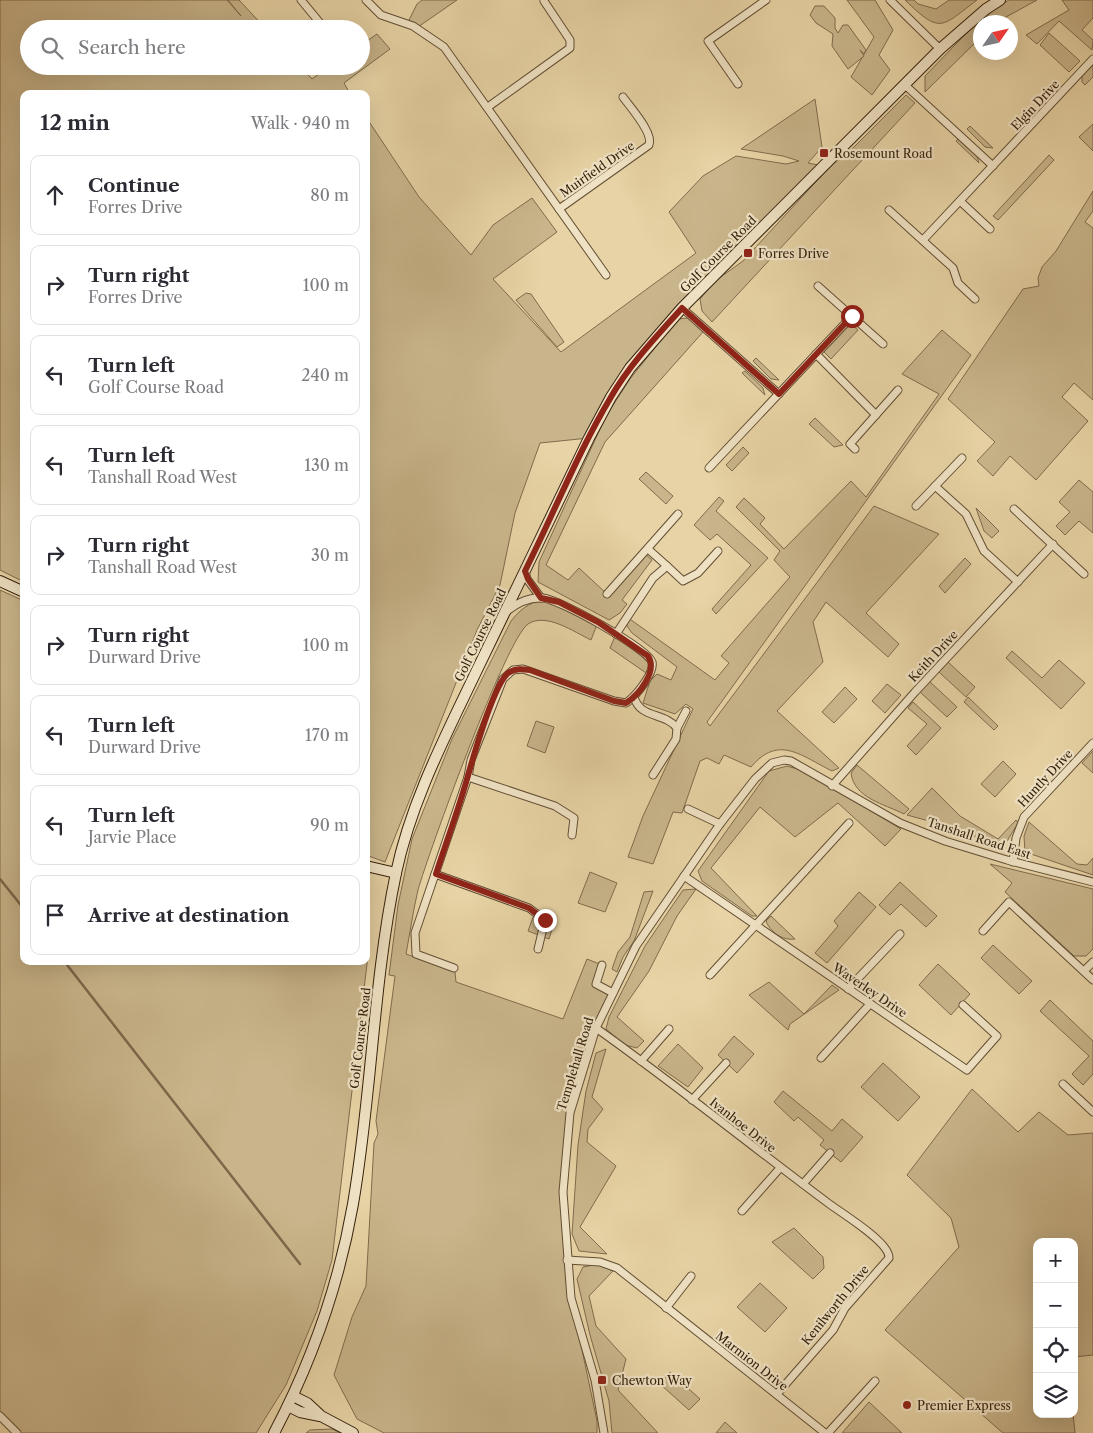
<!DOCTYPE html>
<html lang="en">
<head>
<meta charset="utf-8">
<style>
  body { margin:0; font-family:"Libre Caslon Text",serif; background:#f7f7f7; color:#2b2b33 }
  .controls { position:absolute; right:15px; bottom:15px; display:grid; overflow:hidden; border-radius:10px; box-shadow:0 5px 20px #0002 }
  .controls button { width:45px; height:45px; display:grid; place-items:center; padding:0; border:0; border-bottom:1px solid #e1e1e2; background:#fff; color:#2b2b33; font:25px sans-serif }
  .compass { position:absolute; left:973px; top:15px; width:45px; height:45px; border-radius:50%; background:#fff; box-shadow:0 5px 20px #0002; rotate:56deg }
  .stop { position:absolute; width:15px; height:15px; margin:-11px; border:4px solid #8f2418; border-radius:50%; background:#fff }
  .stop.end { background:#8f2418; border-color:#fff; box-shadow:0 1px 5px #0008 }
  .list { margin:0; padding:0; list-style:none }
  h2 { display:flex; justify-content:space-between; align-items:center; height:65px; margin:0; padding:0 20px; font-size:21px }
  h2 small { font-size:16px; font-weight:400; color:#7c7c81 }
  .list li { display:grid; grid-template-columns:32px 1fr auto; gap:15px; align-items:center; box-sizing:border-box; height:80px; margin:0 10px 10px; padding:0 10px; border:1px solid #e1e1e2; border-radius:10px }
  .list b { display:block; font-size:19px; white-space:nowrap }
  .list p { margin:0; font-size:16px; white-space:nowrap; color:#7c7c81 }
  .list em { font-size:16px; font-style:normal; color:#7c7c81 }
  .icon { flex:none; width:28px; height:28px; fill:none; stroke:currentColor; stroke-width:2; stroke-linecap:round; stroke-linejoin:round }
  .map { position:relative; flex:none; width:1093px; height:1433px; overflow:hidden }
  .search { position:absolute; background:#fff; box-shadow:0 5px 20px #0002; left:20px; top:20px; width:350px; height:55px; display:flex; align-items:center; gap:12px; box-sizing:border-box; padding:0 18px; border-radius:28px; color:#7c7c81; font-size:19px }
  .panel { position:absolute; background:#fff; box-shadow:0 5px 20px #0002; left:20px; top:90px; width:350px; height:875px; border-radius:10px }
  .map>svg:first-child { display:block }
  .green { fill:#c9b58b; stroke:#806b4c }
  .lines { fill:none; stroke-linecap:round; stroke-linejoin:round }
  .stream { stroke:#7c6749; stroke-width:2.5 }
  .street-casing { stroke:#624e33; stroke-width:9 }
  .secondary-casing { stroke:#36210d; stroke-width:12 }
  .street { stroke:#efe2c4; stroke-width:7 }
  .secondary { stroke:#efe2c4; stroke-width:10 }
  .route { stroke:#8f2418; stroke-width:6 }
  .poi-dot { fill:#8f2418; stroke:#efe2c4; stroke-width:2 }
  .labels { text-anchor:middle; dominant-baseline:central; stroke-width:4.5; stroke-linejoin:round; paint-order:stroke }
  .street-label { font-size:12px; fill:#36210d; stroke:#efe2c4 }
  .poi-label { font-size:12px; fill:#36210d; stroke:#efe2c4; text-anchor:start }
</style>
</head>
<body>
<div class="map">
<svg width="1093" height="1433" viewBox="0 0 1093 1433">
  <rect width="100%" height="100%" fill="#e7d3a5"/>
  <filter id="stains"><feTurbulence type="fractalNoise" baseFrequency=".004" numOctaves="4"/><feColorMatrix values="0 0 0 0 .2 0 0 0 0 .09 0 0 0 0 .02 0 0 0 .5 -.17"/></filter>
  <radialGradient id="worn" r=".72"><stop offset=".6" stop-color="#630" stop-opacity="0"/><stop offset="1" stop-color="#630" stop-opacity=".3"/></radialGradient>
  <!-- green -->
  <g class="green">
    <path d="M0,0H227L241,16L228,0H239L266,29H29V66H300L312,79L330,66H361V45L377,34L390,49L344,83L350,94H24V582L0,570Z"/>
    <path d="M422,0H457L418,27L409,20L417,4Z"/>
    <path d="M847,0H875L893,30L879,55L890,70L872,95L851,77L874,37Z"/>
    <path d="M905,0H914L918,4L936,9L949,0H977C941,27 941,35 905,0Z"/>
    <path d="M1009,0H1037L997,22H980V38L925,92V76L984,15Z"/>
    <path d="M1062,0H1093V18L1082,30L1093,40L1092,50L1059,21L1037,44L1026,35L1069,10Z"/>
    <path d="M815,6H824L835,18V28L838,33L843,25H848L866,50L864,54L860,50L864,56L848,69L832,46L833,34L816,23L810,15Z"/>
    <path d="M1049,33L1080,61L1069,72L1040,45Z"/>
    <path d="M1093,65V77L1085,85L1082,82V76Z"/>
    <path d="M906,95L915,103L712,322L702,311L700,299L715,281L743,261L836,160L849,152Z"/>
    <path d="M815,99L822,147L808,163L823,166L650,344L589,438L540,443L515,513L500,585L477,630L385,862L366,855V117L419,197L471,255L493,225L532,198L557,232L493,279L561,352L696,253L669,212L703,176L736,156L786,164L799,161L783,156L741,149Z"/>
    <path d="M1093,124V151L1079,137Z"/>
    <path d="M970,126L993,148L985,147L967,129Z"/>
    <path d="M959,138L977,156L979,163L956,141Z"/>
    <path d="M1049,155L1054,160L998,220L993,216Z"/>
    <path d="M1093,191V211L1085,222L1093,228V400L1074,383L1062,397L1088,421L1036,480L1010,456L993,476L977,461L995,442L948,399L1023,289L1039,286L1038,278L1042,267L1056,251Z"/>
    <path d="M526,293L531,294L564,342L557,347L516,300Z"/>
    <path d="M688,318L703,332L605,442L546,565L568,580L579,568L607,594L644,553L652,560L622,600L627,604L620,613L609,620L538,582L539,562L606,416L630,379L678,319Z"/>
    <path d="M851,324L858,330L831,359L824,352Z"/>
    <path d="M942,330L971,355L707,722L710,726L874,506L939,534L866,613L899,644L888,657L826,602L813,622L823,662L777,711L839,768L832,771C801,756 779,734 751,767L724,755L719,764L707,758L700,761L682,813L673,812L653,864L628,857L643,816L693,709L686,704L675,714L643,703L650,681L657,674L671,680L677,667L632,633L627,626V617L715,680L729,663L721,656L790,577L774,560L780,551L736,507L744,498L765,518L760,524L784,549L851,481L866,497L939,394L902,374Z"/>
    <path d="M756,358L779,380L771,379L753,361Z"/>
    <path d="M745,371L763,388L765,395L742,373Z"/>
    <path d="M815,418L843,445L834,447L809,424Z"/>
    <path d="M743,447L749,453L732,471L726,465Z"/>
    <path d="M646,472L673,496L666,504L639,479Z"/>
    <path d="M1079,480L1093,492V533L1079,521L1065,535L1056,526L1070,512L1059,502Z"/>
    <path d="M719,497L724,501L716,511L768,558L716,614L712,609L751,565L717,534L710,540L694,525Z"/>
    <path d="M976,508L999,531L992,538L984,531Z"/>
    <path d="M965,558L971,564L945,593L939,586Z"/>
    <path d="M0,590L24,601V961H366V948L369,947L332,1260L317,1311L286,1385L256,1433H17L0,1416Z"/>
    <path d="M542,600L557,604L598,622L591,640C574,632 546,612 528,624C506,639 428,854 418,890C413,911 410,933 406,954L455,972L456,982L563,1019L587,959L602,965L596,984L613,993L596,1028L570,1113L563,1192L571,1298L597,1421V1433H384L357,1419L334,1375L352,1317L366,1286L374,1143L378,1134L376,1121L395,976L389,975L398,905L412,839L452,739L511,621C520,610 528,603 542,600Z"/>
    <path d="M616,634L652,662L649,675L610,648Z"/>
    <path d="M1012,651L1042,678L1059,660L1085,683L1061,709L1006,658Z"/>
    <path d="M948,662L975,687L966,697L939,672Z"/>
    <path d="M929,681L957,707L947,717L920,692Z"/>
    <path d="M887,684L901,695L885,713L872,701Z"/>
    <path d="M845,687L857,699L834,723L822,712Z"/>
    <path d="M968,697L998,726L994,730L964,702Z"/>
    <path d="M913,702L941,728L916,755L907,746L927,724L908,708Z"/>
    <path d="M536,721L554,727L545,753L527,746Z"/>
    <path d="M1093,751V773L1082,763Z"/>
    <path d="M1003,761L1016,774L995,797L981,784Z"/>
    <path d="M857,765L909,809L904,814C884,804 854,798 851,773Z"/>
    <path d="M787,766L804,771L901,829L885,846L838,803L795,837L760,807L711,868L757,916H752L702,881L698,871L769,771Z"/>
    <path d="M932,788L960,816L998,839L1016,820L1018,823L1004,846H992L965,831L907,815Z"/>
    <path d="M1029,822L1077,864L1087,865L1093,858V875L1025,852L1024,836Z"/>
    <path d="M990,864L1093,889V949L1086,956H1074L1005,892L1012,883Z"/>
    <path d="M590,872L617,883L605,912L578,903Z"/>
    <path d="M900,882L937,916L926,927L901,904L890,915L879,905Z"/>
    <path d="M696,889L677,916L649,971L617,1017L644,1041L637,1048L625,1045L606,1029L609,1017L645,946L683,890Z"/>
    <path d="M653,891L634,941L623,957L617,972L612,969L618,952L630,937L644,892Z"/>
    <path d="M859,892L876,907L827,963L815,953L838,926L834,921Z"/>
    <path d="M535,912L553,926L549,939L528,931Z"/>
    <path d="M771,916L795,939C783,941 770,932 766,921Z"/>
    <path d="M993,945L1032,981L1019,994L981,958Z"/>
    <path d="M938,964L970,994L951,1015L919,985Z"/>
    <path d="M769,982L804,1014L832,985L839,990L790,1024L788,1030L749,995Z"/>
    <path d="M1050,1000L1093,1041V1074L1083,1085L1072,1074L1089,1056L1040,1011Z"/>
    <path d="M734,1036L754,1054L737,1073L718,1055Z"/>
    <path d="M678,1044L703,1068L688,1087L658,1066Z"/>
    <path d="M606,1049L592,1097L603,1109L588,1129L587,1142L616,1166L580,1227L607,1254L579,1251L572,1234L578,1145L586,1091L596,1053Z"/>
    <path d="M883,1063L920,1097L898,1121L861,1087Z"/>
    <path d="M972,1089L1018,1132L1039,1112L1068,1135L1093,1133V1355L1074,1357V1242H1037V1414H1073L1075,1433H1003L885,1330L959,1247L951,1218L907,1175Z"/>
    <path d="M783,1091L832,1131L842,1119L863,1137L841,1162L820,1145L824,1140L798,1117L794,1121L774,1102Z"/>
    <path d="M794,1228L823,1257L824,1268L813,1279L772,1242Z"/>
    <path d="M599,1264L613,1271L589,1296L596,1326L626,1359L618,1390L658,1433H612L609,1401L590,1335L577,1279L583,1267Z"/>
    <path d="M760,1283L787,1308L765,1332L737,1307Z"/>
    <path d="M670,1372L700,1399L689,1410L660,1384Z"/>
    <path d="M869,1402L902,1433H842Z"/>
    <path d="M725,1422L737,1433H716Z"/>
    <path d="M332,1429L340,1433H306L310,1430Z"/>
  </g>
  <g class="lines">
    <!-- stream -->
    <g class="stream">
      <path d="M0,879L24,909"/>
      <path d="M64,961L300,1264"/>
    </g>
    <!-- street casing -->
    <g class="street-casing">
      <g id="street">
        <path d="M301,0L325,29"/>
        <path d="M366,0L381,15L413,26L444,47L606,275"/>
        <path d="M890,0L940,49"/>
        <path d="M738,84L708,41L766,0"/>
        <path d="M905,85L993,166"/>
        <path d="M488,107L570,48V40L544,1"/>
        <path d="M960,201L990,229"/>
        <path d="M559,209L649,145C654,133 630,107 623,97"/>
        <path d="M889,210L953,268L958,283L975,299"/>
        <path d="M923,240L1093,59"/>
        <path d="M818,286L883,344"/>
        <path d="M682,308L779,394"/>
        <path d="M816,354L876,415"/>
        <path d="M855,449L850,444L898,390"/>
        <path d="M709,468L852,316"/>
        <path d="M935,486L966,514L984,551L1018,582"/>
        <path d="M916,506L962,458"/>
        <path d="M1014,509L1084,574"/>
        <path d="M648,549L667,566"/>
        <path d="M525,571L527,579L541,598"/>
        <path d="M607,594L678,514"/>
        <path d="M616,634L653,578L667,566L683,581L698,573L718,551"/>
        <path d="M634,697C640,719 665,712 677,728L676,739L653,775"/>
        <path d="M677,728L686,711"/>
        <path d="M468,777L555,806L574,818L572,835"/>
        <path d="M832,786L915,692L1053,544"/>
        <path d="M688,809L720,824"/>
        <path d="M1013,862L1016,838L1024,817L1093,743"/>
        <path d="M435,874L529,908L545,920L538,949"/>
        <path d="M684,876L967,1070L997,1036L963,1005"/>
        <path d="M983,931L1009,902L1093,980"/>
        <path d="M602,965L596,984L613,993"/>
        <path d="M454,968L416,954L415,933L468,777L471,760L503,679L513,670L523,669L614,701L626,703C635,697 655,673 652,662C647,648 559,599 543,598C530,597 517,603 507,611"/>
        <path d="M1084,971L1093,962"/>
        <path d="M710,975L849,823"/>
        <path d="M848,989L900,934"/>
        <path d="M596,1028C675,1084 750,1145 828,1203C841,1213 890,1242 889,1258L845,1308L833,1330L777,1394"/>
        <path d="M821,1058L870,1004"/>
        <path d="M641,1061L669,1029"/>
        <path d="M1063,1084L1093,1112"/>
        <path d="M692,1100L726,1063"/>
        <path d="M803,1184L830,1153"/>
        <path d="M742,1211L780,1168"/>
        <path d="M567,1260L600,1262L617,1268L825,1433"/>
        <path d="M666,1308L691,1276"/>
        <path d="M0,1416L17,1433"/>
        <path d="M604,1433L595,1380L571,1298L563,1192L570,1113L596,1028L636,946L720,824L755,779L772,763L784,760L791,761L900,823L945,841L1007,860L1093,882"/>
        <path d="M828,1433L875,1381"/>
      </g>
    </g>
    <!-- secondary casing -->
    <g class="secondary-casing">
      <g id="secondary">
        <path d="M0,581L24,592"/>
        <path d="M366,866L396,873"/>
        <path d="M293,1396L307,1403L321,1416L353,1433"/>
        <path d="M288,1406L300,1412L320,1416"/>
        <path d="M274,1433C312,1361 339,1284 353,1204C372,1094 373,982 396,873C411,802 445,737 476,672C514,594 551,516 589,438L611,397L630,368L682,308L940,49L986,9L1000,0"/>
      </g>
    </g>
    <!-- street -->
    <use href="#street" class="street"/>
    <!-- secondary -->
    <use href="#secondary" class="secondary"/>
  </g>
  <g class="lines">
    <!-- route -->
    <path class="route" d="M545,920L529,908L436,874C446,843 458,811 467,779C473,758 493,686 508,673C515,668 523,669 530,670L614,701L626,703C639,695 658,671 648,656L598,622L559,602L541,598L528,579L525,571C554,513 578,452 611,397C630,364 657,336 682,308L779,394L852,316"/>
  </g>
  <!-- markers -->
  <g class="poi-dot">
    <rect x="819" y="148" width="10" height="10" rx="2.5"/>
    <rect x="743" y="248" width="10" height="10" rx="2.5"/>
    <rect x="597" y="1375" width="10" height="10" rx="2.5"/>
    <circle cx="907" cy="1405" r="5"/>
  </g>
  <g class="labels">
    <!-- street labels -->
    <g class="street-label">
      <text transform="translate(1035 105) rotate(-47)">Elgin Drive</text>
      <text transform="translate(597 169) rotate(-35)">Muirfield Drive</text>
      <text transform="translate(718 254) rotate(-45)">Golf Course Road</text>
      <text transform="translate(480 635) rotate(-64)">Golf Course Road</text>
      <text transform="translate(933 656) rotate(-47)">Keith Drive</text>
      <text transform="translate(1045 778) rotate(-47)">Huntly Drive</text>
      <text transform="translate(979 838) rotate(18)">Tanshall Road East</text>
      <text transform="translate(870 990) rotate(34)">Waverley Drive</text>
      <text transform="translate(360 1038) rotate(-83)">Golf Course Road</text>
      <text transform="translate(575 1064) rotate(-73)">Templehall Road</text>
      <text transform="translate(743 1125) rotate(38)">Ivanhoe Drive</text>
      <text transform="translate(835 1305) rotate(-51)">Kenilworth Drive</text>
      <text transform="translate(752 1361) rotate(38)">Marmion Drive</text>
    </g>
    <!-- poi labels -->
    <g class="poi-label">
      <text x="834" y="153">Rosemount Road</text>
      <text x="758" y="253">Forres Drive</text>
      <text x="612" y="1380">Chewton Way</text>
      <text x="917" y="1405">Premier Express</text>
    </g>
  </g>
  <rect width="100%" height="100%" filter="url(#stains)"/>
  <rect width="100%" height="100%" fill="url(#worn)"/>
</svg>
<div class="controls">
<button>+</button>
<button>−</button>
<button><svg class="icon" aria-label="locate" viewBox="0 0 24 24"><circle cx="12" cy="12" r="6"/><path d="M12 2v4M12 18v4M2 12h4M18 12h4"/></svg></button>
<button><svg class="icon" aria-label="layers" viewBox="0 0 24 24"><path d="M12 4l9 5-9 5-9-5zM3 14l9 5 9-5"/></svg></button>
</div>
<svg class="compass" viewBox="-18 -18 36 36"><path d="M0-13l5 13h-10z" fill="#e53935"/><path d="M0 13l5-13h-10z" fill="#7c7c81"/></svg>
<div class="stop" style="left:852px;top:316px"></div>
<div class="stop end" style="left:545px;top:920px"></div>
<div class="search"><svg class="icon" aria-label="search" viewBox="0 0 24 24"><circle cx="10" cy="10" r="6"/><path d="M15 15l6 6"/></svg>Search here</div>
<section class="panel">
<h2>12 min<small>Walk · 940 m</small></h2>
<ul class="list">
<li><svg class="icon" aria-label="ahead" viewBox="0 0 24 24"><path d="M12 20V5M6 11l6-6 6 6"/></svg><div><b>Continue</b><p>Forres Drive</p></div><em>80 m</em></li>
<li><svg class="icon" aria-label="right" viewBox="0 0 24 24"><path d="M7 20v-9h11M14 6l5 5-5 5"/></svg><div><b>Turn right</b><p>Forres Drive</p></div><em>100 m</em></li>
<li><svg class="icon" aria-label="left" viewBox="0 0 24 24"><path d="M17 20v-9H6M10 6l-5 5 5 5"/></svg><div><b>Turn left</b><p>Golf Course Road</p></div><em>240 m</em></li>
<li><svg class="icon" aria-label="left" viewBox="0 0 24 24"><path d="M17 20v-9H6M10 6l-5 5 5 5"/></svg><div><b>Turn left</b><p>Tanshall Road West</p></div><em>130 m</em></li>
<li><svg class="icon" aria-label="right" viewBox="0 0 24 24"><path d="M7 20v-9h11M14 6l5 5-5 5"/></svg><div><b>Turn right</b><p>Tanshall Road West</p></div><em>30 m</em></li>
<li><svg class="icon" aria-label="right" viewBox="0 0 24 24"><path d="M7 20v-9h11M14 6l5 5-5 5"/></svg><div><b>Turn right</b><p>Durward Drive</p></div><em>100 m</em></li>
<li><svg class="icon" aria-label="left" viewBox="0 0 24 24"><path d="M17 20v-9H6M10 6l-5 5 5 5"/></svg><div><b>Turn left</b><p>Durward Drive</p></div><em>170 m</em></li>
<li><svg class="icon" aria-label="left" viewBox="0 0 24 24"><path d="M17 20v-9H6M10 6l-5 5 5 5"/></svg><div><b>Turn left</b><p>Jarvie Place</p></div><em>90 m</em></li>
<li><svg class="icon" aria-label="arrive" viewBox="0 0 24 24"><path d="M6 21V4h12l-3 4 3 4H6"/></svg><div><b>Arrive at destination</b></div></li>
</ul>
</section>
</div>
</body>
</html>
